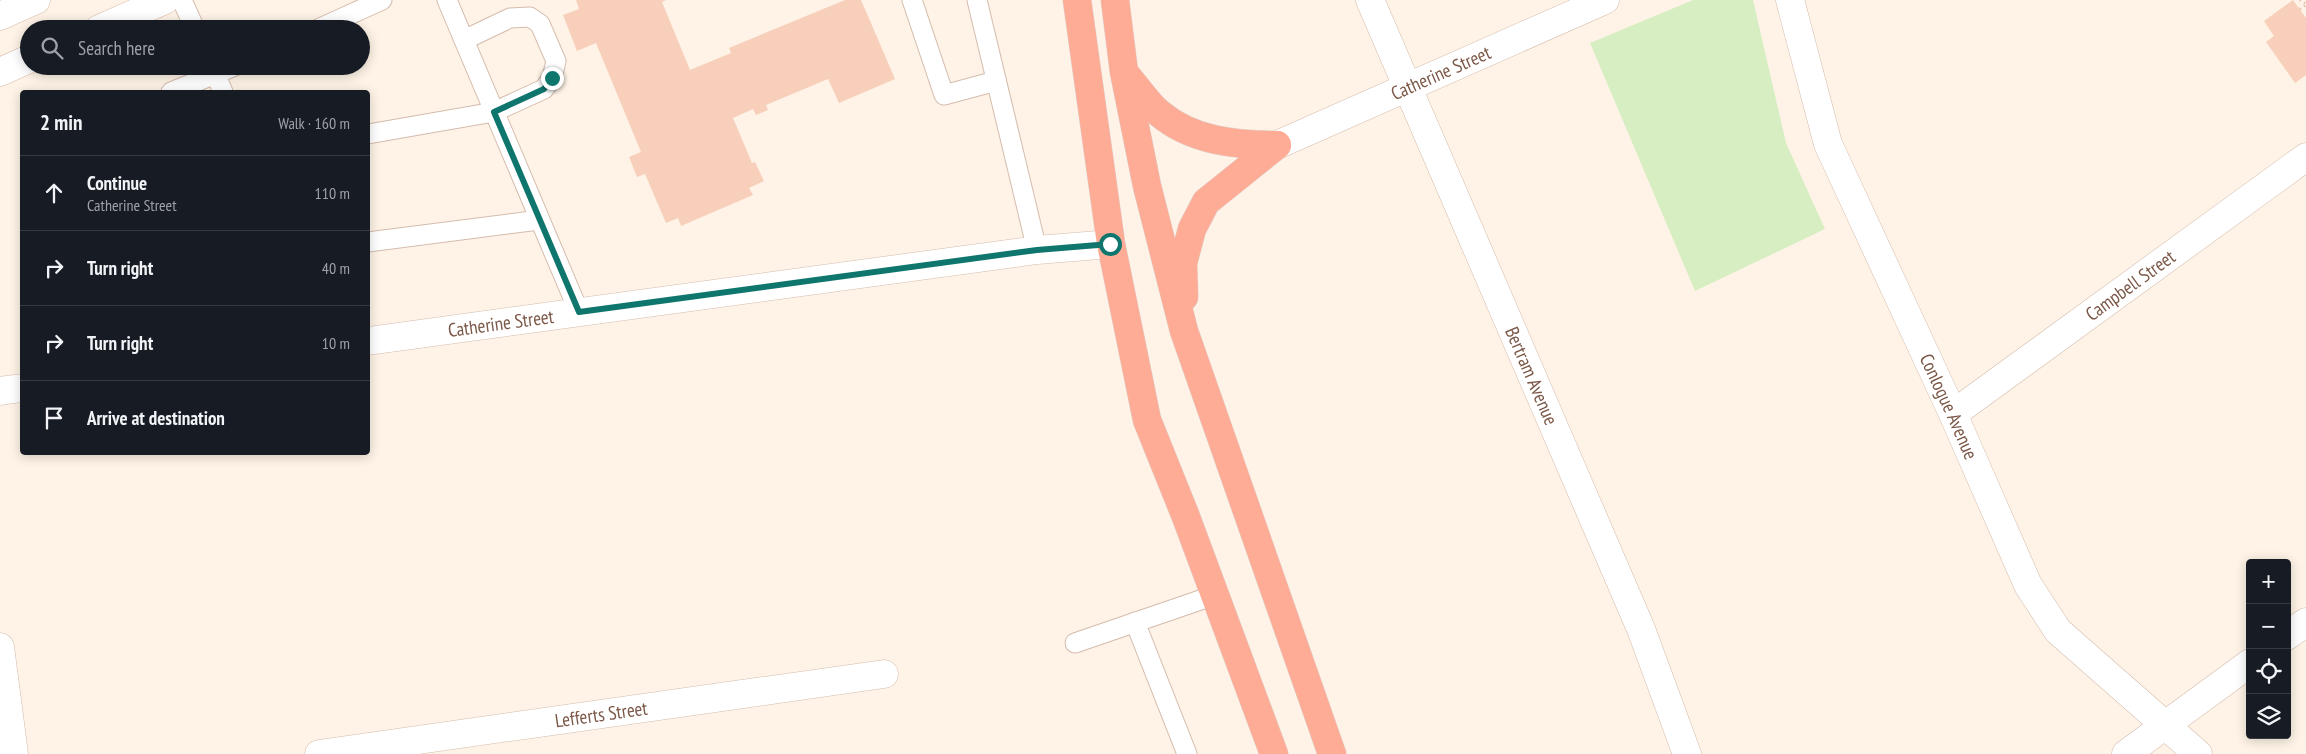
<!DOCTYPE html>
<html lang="en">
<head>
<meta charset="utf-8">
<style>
  body { margin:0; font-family:"PT Sans Narrow",sans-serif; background:#20242c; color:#f1f3f6 }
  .controls { position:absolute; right:15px; bottom:15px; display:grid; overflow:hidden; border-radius:5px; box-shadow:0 2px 12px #0003 }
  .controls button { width:45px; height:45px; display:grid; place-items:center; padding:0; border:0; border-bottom:1px solid #363941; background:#171b24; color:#f1f3f6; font:25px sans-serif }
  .stop { position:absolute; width:15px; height:15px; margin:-11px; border:4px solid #0f766e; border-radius:50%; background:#fff }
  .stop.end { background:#0f766e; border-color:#fff; box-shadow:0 1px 5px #0008 }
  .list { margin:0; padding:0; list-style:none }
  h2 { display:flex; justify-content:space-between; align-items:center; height:65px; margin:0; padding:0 20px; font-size:21px }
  h2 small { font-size:16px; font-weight:400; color:#9ea1a6 }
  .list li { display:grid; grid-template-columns:32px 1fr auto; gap:15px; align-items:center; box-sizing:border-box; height:75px; padding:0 20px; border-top:1px solid #363941 }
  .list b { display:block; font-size:19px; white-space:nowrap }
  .list p { margin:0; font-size:16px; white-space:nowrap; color:#9ea1a6 }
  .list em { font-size:16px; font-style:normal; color:#9ea1a6 }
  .icon { flex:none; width:28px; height:28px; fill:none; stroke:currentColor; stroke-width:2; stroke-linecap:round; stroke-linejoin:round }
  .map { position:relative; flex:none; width:2306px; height:754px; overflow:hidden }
  .search { position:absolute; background:#171b24; box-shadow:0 2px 12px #0003; left:20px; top:20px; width:350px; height:55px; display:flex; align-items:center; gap:12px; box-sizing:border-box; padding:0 18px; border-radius:28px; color:#9ea1a6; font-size:19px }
  .panel { position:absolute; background:#171b24; box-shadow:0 2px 12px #0003; left:20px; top:90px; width:350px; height:365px; border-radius:5px }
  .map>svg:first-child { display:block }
  .green { fill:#d7eec2 }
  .building { fill:#f7cfba }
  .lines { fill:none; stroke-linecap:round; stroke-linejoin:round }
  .lane-casing { stroke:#d5bcad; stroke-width:21 }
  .street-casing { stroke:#d5bcad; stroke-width:29 }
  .secondary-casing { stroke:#d8bca9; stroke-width:29 }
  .highway-casing { stroke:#ddd3cf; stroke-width:29 }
  .path { stroke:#ddb29d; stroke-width:3; stroke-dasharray:1 4; stroke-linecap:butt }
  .lane { stroke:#fff; stroke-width:19 }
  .street { stroke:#fff; stroke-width:28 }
  .secondary { stroke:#fff; stroke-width:28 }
  .highway { stroke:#ffac97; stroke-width:28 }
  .route { stroke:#0f766e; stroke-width:6 }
  .labels { text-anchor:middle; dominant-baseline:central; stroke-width:4; stroke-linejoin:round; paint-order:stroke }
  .street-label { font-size:19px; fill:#7b5747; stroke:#fff7ee }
</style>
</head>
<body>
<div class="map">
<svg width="2306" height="754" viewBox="0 0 2306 754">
  <rect width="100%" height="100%" fill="#fef3e6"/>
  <!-- green -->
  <path class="green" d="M1693,0H1753L1786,143L1825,229L1695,291L1590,43Z"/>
  <!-- building -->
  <g class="building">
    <path d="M576,0H666L662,2L690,70L731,53L729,48L845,0H861L895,79L839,103L828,79L766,105L768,110L756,115L753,109L733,118L752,163L755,162L764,181L749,188L753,195L681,226L678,218L666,223L645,174L637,177L629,157L641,152L596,43L577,51L563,15L579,9Z"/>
    <path d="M2293,0L2306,18V75L2295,83L2266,42L2274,36L2264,21Z"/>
  </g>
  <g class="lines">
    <!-- lane casing -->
    <g class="lane-casing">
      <g id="lane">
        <path d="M182,0L195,29"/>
        <path d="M447,0L579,312"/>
        <path d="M912,0L944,95L996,81"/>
        <path d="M977,0L1037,250"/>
        <path d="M318,29L382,0"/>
        <path d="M212,66L223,92"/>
        <path d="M171,92L235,66"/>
        <path d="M368,134L494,112L544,89L552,78L556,61L540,24L530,17L510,18L464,40"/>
        <path d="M368,242L539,220"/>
        <path d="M1135,622L1187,754"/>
        <path d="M1075,643L1215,595"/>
      </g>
    </g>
    <!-- street casing -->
    <g class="street-casing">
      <g id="street">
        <path id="s1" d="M1370,0L1641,629L1687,754"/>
        <path id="s2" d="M1790,0L1828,144L1953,414L2028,585L2058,631L2198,754"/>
        <path id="s3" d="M1277,145L1605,0"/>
        <path id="s4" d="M368,341L1037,250L1111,244"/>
        <path d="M0,391L22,388"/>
        <path id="s5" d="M1953,414L2306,157"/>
        <path d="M2287,636L2306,622"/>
        <path d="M0,647L14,754"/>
        <path id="s6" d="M319,754L884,674"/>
        <path d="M2126,754L2250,663"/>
      </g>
    </g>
    <!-- secondary casing -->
    <g class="secondary-casing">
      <g id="secondary">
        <path d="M0,16L36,0"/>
        <path d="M99,29L165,0"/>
        <path d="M0,72L29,59"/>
      </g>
    </g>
    <!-- highway casing -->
    <g class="highway-casing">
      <g id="highway">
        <path d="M1077,0L1111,244L1147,420L1186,517L1274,754"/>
        <path d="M1115,0L1124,72L1147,186L1184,331L1332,754"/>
        <path d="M1126,75C1137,87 1147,103 1159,113C1192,141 1235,145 1277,145"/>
        <path d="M1184,297L1183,263L1192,229L1206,202L1277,145"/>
      </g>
    </g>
    <!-- path -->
    <g class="path">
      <path d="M2300,0L2306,4"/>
      <path d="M2300,9L2306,5"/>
    </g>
    <!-- lane -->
    <use href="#lane" class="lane"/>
    <!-- street -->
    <use href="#street" class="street"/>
    <!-- secondary -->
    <use href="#secondary" class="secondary"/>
    <!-- highway -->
    <use href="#highway" class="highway"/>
  </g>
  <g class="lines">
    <!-- route -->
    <path class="route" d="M552,78L544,89L494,112L579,312L1037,250L1110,244"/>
  </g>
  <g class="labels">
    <!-- street labels -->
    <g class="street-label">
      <text stroke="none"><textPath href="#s3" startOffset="179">Catherine Street</textPath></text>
      <text stroke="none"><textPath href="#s5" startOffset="219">Campbell Street</textPath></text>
      <text stroke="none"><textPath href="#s4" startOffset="134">Catherine Street</textPath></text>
      <text stroke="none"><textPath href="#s1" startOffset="409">Bertram Avenue</textPath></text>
      <text stroke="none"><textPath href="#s2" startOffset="438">Conlogue Avenue</textPath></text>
      <text stroke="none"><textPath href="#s6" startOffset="285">Lefferts Street</textPath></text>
    </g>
  </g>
</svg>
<div class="controls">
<button>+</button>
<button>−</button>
<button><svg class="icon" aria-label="locate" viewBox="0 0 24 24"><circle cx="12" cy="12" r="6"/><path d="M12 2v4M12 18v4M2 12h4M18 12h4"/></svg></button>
<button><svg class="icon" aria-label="layers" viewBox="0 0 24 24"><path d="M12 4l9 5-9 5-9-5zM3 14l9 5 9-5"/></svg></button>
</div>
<div class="stop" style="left:1110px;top:244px"></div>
<div class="stop end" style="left:552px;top:78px"></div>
<div class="search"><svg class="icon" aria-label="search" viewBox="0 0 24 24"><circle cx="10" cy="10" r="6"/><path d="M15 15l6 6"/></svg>Search here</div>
<section class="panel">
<h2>2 min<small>Walk · 160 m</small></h2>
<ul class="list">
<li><svg class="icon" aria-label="ahead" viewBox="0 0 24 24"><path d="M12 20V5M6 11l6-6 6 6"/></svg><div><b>Continue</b><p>Catherine Street</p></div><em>110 m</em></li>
<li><svg class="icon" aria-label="right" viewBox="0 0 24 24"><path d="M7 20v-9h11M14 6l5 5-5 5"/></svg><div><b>Turn right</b></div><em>40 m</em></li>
<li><svg class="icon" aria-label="right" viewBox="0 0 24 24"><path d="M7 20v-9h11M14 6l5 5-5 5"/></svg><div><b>Turn right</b></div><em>10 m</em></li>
<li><svg class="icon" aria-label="arrive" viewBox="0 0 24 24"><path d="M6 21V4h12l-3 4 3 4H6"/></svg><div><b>Arrive at destination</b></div></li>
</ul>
</section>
</div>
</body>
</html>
